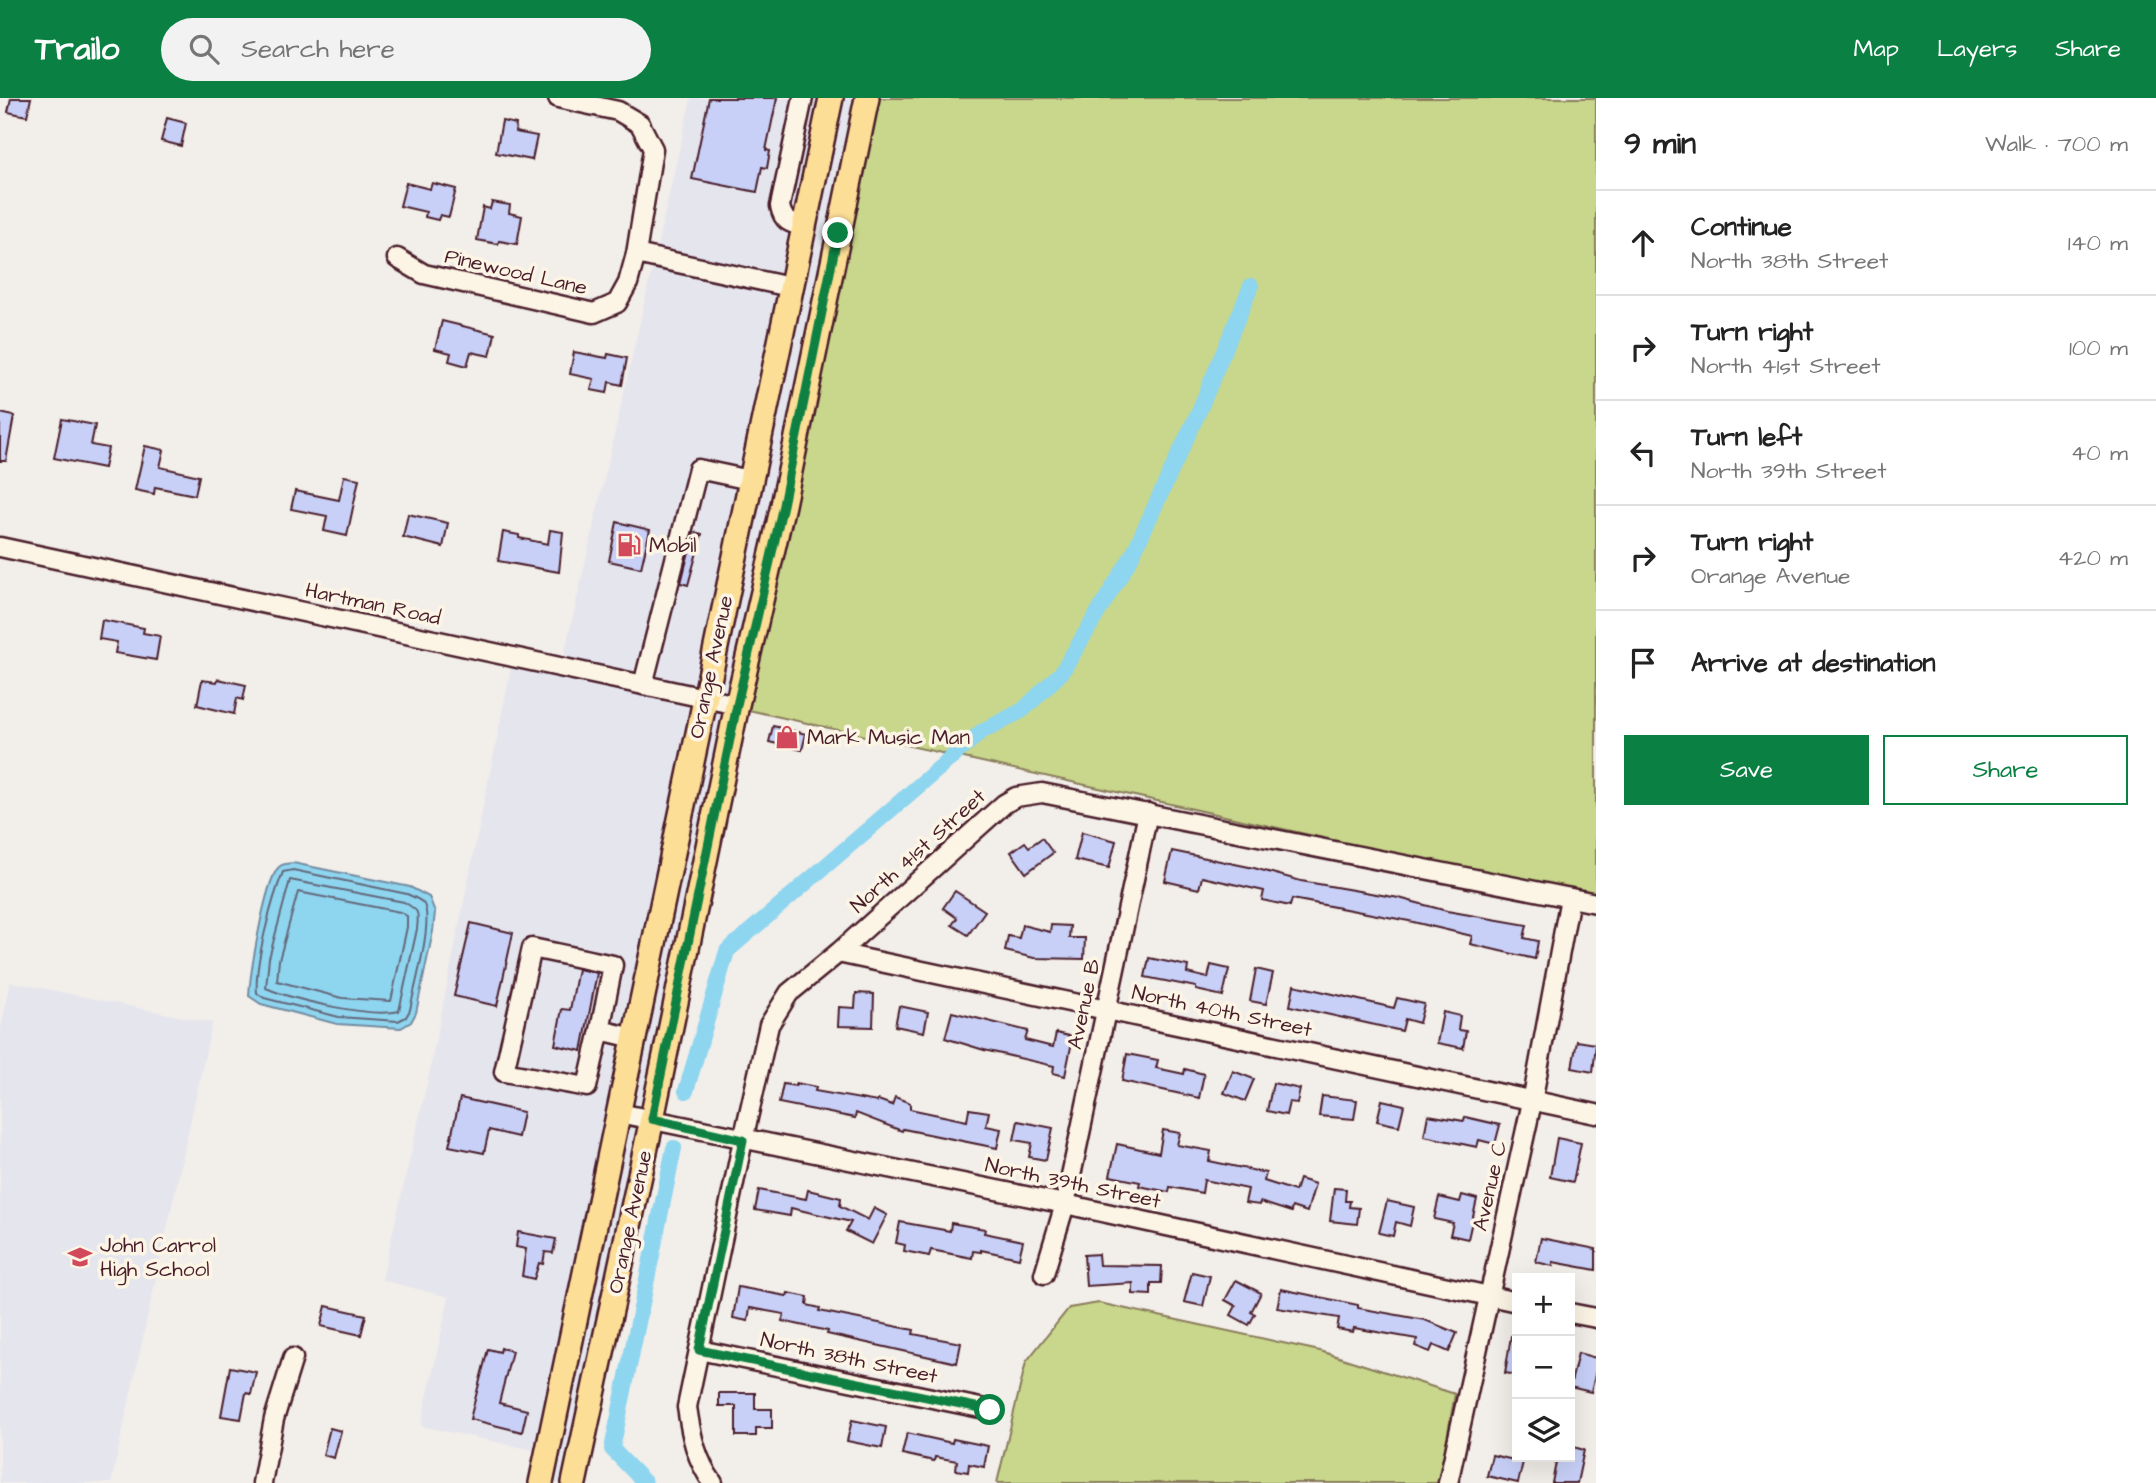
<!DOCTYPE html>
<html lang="en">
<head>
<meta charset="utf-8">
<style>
  body { margin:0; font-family:"Architects Daughter",sans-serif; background:#f2f2f2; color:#222 }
  .controls { position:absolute; right:21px; bottom:21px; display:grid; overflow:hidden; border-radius:0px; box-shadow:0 7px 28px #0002 }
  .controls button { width:63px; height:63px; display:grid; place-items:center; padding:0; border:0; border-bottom:2px solid #e0e0e0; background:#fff; color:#222; font:35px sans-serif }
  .stop { position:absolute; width:21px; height:21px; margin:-16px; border:5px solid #0b8043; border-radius:50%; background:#fff }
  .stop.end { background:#0b8043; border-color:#fff; box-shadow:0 2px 7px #0008 }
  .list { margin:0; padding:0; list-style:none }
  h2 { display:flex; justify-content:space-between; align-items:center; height:91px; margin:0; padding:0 28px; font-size:30px }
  h2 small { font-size:23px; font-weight:400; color:#767676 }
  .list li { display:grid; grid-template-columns:46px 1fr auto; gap:21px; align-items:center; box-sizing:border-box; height:105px; padding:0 28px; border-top:2px solid #e0e0e0 }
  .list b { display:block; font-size:26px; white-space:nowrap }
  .list p { margin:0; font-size:23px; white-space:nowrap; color:#767676 }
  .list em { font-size:23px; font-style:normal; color:#767676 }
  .actions { display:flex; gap:14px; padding:21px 28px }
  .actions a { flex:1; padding:16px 0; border:2px solid #0b8043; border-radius:0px; text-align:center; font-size:24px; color:#0b8043 }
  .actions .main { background:#0b8043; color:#fff }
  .icon { flex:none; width:38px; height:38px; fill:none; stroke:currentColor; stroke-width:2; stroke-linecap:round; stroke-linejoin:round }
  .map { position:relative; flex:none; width:1596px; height:1385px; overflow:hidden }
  header { display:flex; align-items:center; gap:42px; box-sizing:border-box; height:98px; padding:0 35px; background:#0b8043; color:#fff }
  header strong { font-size:33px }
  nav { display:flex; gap:38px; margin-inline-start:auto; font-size:24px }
  .search { width:490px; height:63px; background:#f2f2f2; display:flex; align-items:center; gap:18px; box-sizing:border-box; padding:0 24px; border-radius:38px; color:#767676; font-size:26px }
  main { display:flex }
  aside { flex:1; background:#fff }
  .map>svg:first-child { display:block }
  .built { fill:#e5e5ee }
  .green { fill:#c8d78b; stroke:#897b5b; stroke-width:2 }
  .water { fill:#8ed5f0; stroke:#738ca1; stroke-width:2 }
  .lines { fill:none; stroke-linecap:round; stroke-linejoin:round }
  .shore { stroke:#65687a; stroke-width:2 }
  .canal { stroke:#8ed5f0; stroke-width:16 }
  .building { fill:#c8d0f8; stroke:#4a1f2b; stroke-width:2 }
  .minor-casing { stroke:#4a1f2b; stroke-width:23 }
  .major-casing { stroke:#4a1f2b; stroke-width:28 }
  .minor { stroke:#fcf5e5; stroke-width:18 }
  .major { stroke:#fdde96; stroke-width:23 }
  .route { stroke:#0b8043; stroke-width:9 }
  .labels { text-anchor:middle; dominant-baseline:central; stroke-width:7; stroke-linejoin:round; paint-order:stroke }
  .street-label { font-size:21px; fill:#4a1f2b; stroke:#fcf5e5 }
  .poi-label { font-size:21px; fill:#4a1f2b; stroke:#fcf5e5; text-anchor:start }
</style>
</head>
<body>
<header>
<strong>Trailo</strong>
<div class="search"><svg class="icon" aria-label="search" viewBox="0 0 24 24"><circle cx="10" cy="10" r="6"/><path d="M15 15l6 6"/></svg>Search here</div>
<nav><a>Map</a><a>Layers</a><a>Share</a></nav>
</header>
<main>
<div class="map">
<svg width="1596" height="1385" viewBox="0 0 1596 1385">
  <rect width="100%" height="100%" fill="#f2eee9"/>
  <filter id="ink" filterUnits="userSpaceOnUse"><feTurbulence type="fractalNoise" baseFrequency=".0143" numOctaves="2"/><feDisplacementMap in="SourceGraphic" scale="14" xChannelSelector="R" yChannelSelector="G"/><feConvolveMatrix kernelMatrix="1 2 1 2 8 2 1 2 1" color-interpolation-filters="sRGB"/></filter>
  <g filter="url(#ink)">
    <!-- built -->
    <g class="built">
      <path d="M691,0H822L784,180L656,153Z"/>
      <path d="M839,0H856L750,510L730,598L714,594Z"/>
      <path d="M653,167L780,195L697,591L563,562Z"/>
      <path d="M512,566L694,605L533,1385H527L534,1352L421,1328L449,1199L382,1182L428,981Z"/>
      <path d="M711,609L727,612L644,1012L629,1009Z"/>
      <path d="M11,884L212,925L111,1385H0V934Z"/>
      <path d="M626,1024L641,1027L565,1385H550Z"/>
    </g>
    <!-- green -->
    <g class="green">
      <path d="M876,0H1596V797L1467,772L744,611Z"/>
      <path d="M1099,1205L1320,1253L1455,1296L1439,1385H997L1026,1264L1069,1210Z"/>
    </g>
    <!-- water -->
    <path class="water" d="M293,765L410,789L429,799L435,814L433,833L416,915L411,924L401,930L337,926L261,906L249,898C250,876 265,785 278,770C282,765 287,766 293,765Z"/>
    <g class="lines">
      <!-- shore -->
      <g class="shore">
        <path d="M293,772L407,796C411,798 419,801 422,804C436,816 413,894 410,912L406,919L398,923L339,919L264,900L257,895C254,867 272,801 283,774Z"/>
        <path d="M290,782L404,804C419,813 419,813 417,831L399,913C370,920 294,902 266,890L269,860Z"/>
        <path d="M298,794L400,814L407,818V829L391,903L342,900L277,883L279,862Z"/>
      </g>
      <!-- canal -->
      <g class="canal">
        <path d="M686,993L727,853L981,634L1023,612L1062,574L1132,458L1199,313L1251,188"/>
        <path d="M645,1385L612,1351L674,1050"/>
      </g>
    </g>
    <!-- building -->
    <g class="building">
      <path d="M11,0H31L27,18L8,14Z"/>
      <path d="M709,0H777L766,52L770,53L767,70L762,69L757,94L692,81Z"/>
      <path d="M167,20L186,25L181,48L161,43Z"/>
      <path d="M502,23L516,26L515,34L537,38L532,62L496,55Z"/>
      <path d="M406,85L430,91L432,85L456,91L449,119L440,117L438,122L425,119L426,114L400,108Z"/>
      <path d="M492,104L510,107L509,115L522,118L517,146L499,143L498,146L477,142L483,109L490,111Z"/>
      <path d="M442,223L495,236L490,258L471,254L467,268L449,263L451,255L435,251Z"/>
      <path d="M574,254L607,260L608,256L627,260L622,287L609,284L607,295L591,292L594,281L570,276Z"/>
      <path d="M0,315L14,318L6,363H0Z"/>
      <path d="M62,321L95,327L91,347L108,350L104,370L54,360Z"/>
      <path d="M145,348L164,352L160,369L199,378L195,397L155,389L154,396L135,392Z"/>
      <path d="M344,378L359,381L347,438L324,433L327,418L291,411L295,393L339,402Z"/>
      <path d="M408,416L448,425L443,449L403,439Z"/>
      <path d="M617,424L650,432L641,470L609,463Z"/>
      <path d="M550,432L563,434L559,474L498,463L503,434L519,437V440L548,446Z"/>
      <path d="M694,434L702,436L688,487L681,485Z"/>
      <path d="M102,522L144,530L143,535L160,538L156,562L115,555L117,544L99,541Z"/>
      <path d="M218,581L246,587L243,602L237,600L234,616L197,607L202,582L217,584Z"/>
      <path d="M773,628L806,636L802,652L769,644Z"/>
      <path d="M1082,734L1116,743L1109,770L1075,762Z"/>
      <path d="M1042,740L1053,755L1026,775L1011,754L1025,744L1029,749Z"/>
      <path d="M1172,753L1254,770L1301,783L1399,800L1447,813L1527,827L1524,840L1538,843L1535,861L1470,846L1472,838L1409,823L1292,801L1290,808L1262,802L1264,793L1202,779L1199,791L1165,783Z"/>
      <path d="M955,793L985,813L968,837L952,827L957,820L943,810Z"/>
      <path d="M471,825L513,835L497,908L454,898Z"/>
      <path d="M1022,827L1050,834L1051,827L1070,828L1069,840H1085L1084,861L1034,860L1005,853L1008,838L1019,840Z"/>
      <path d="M1149,860L1188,868L1187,875L1208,880L1211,867L1229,871L1223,898L1196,892V889L1145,879Z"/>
      <path d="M578,871L597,875L582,953L555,947L562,911L570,912Z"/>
      <path d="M1256,871L1273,875L1266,906L1250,903Z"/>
      <path d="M1294,887L1394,910L1397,900L1424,906L1419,925L1405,921L1402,933L1290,908Z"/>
      <path d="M856,895L874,896L873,929L838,928L839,909L855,910Z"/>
      <path d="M899,908L928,914L924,934L895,928Z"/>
      <path d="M952,914L1028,933L1025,942L1053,949L1056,935L1073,939L1065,978L1053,975L1054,968L984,952L945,940Z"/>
      <path d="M1443,914L1460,918L1458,932L1466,933L1463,950L1437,945Z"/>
      <path d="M1577,943L1596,946L1593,974L1572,970Z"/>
      <path d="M1127,956L1158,962L1156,970L1184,976L1185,971L1204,976L1199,1000L1122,983Z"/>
      <path d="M1233,973L1254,981L1245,1003L1224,995Z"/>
      <path d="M796,985L816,989L815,993L877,1004L878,1002L892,1007L895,999L910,1005V1011L967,1023L969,1011L989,1014L986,1028L1001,1031L997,1050L903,1031L902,1033L856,1015L855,1020L779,1005L783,986L796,988Z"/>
      <path d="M1273,985L1300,991L1297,1005L1289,1004L1286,1017L1267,1013Z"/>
      <path d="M1322,998L1357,1002L1354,1021L1319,1018Z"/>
      <path d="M460,1000L523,1014L518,1039L489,1032L484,1055L449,1048Z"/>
      <path d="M1382,1002L1404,1007L1399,1028L1377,1023Z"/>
      <path d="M1428,1017L1464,1023L1465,1019L1500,1027L1495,1046L1479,1042L1477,1049L1424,1038Z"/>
      <path d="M1018,1023L1053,1030L1046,1062L1029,1059L1032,1045L1014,1042Z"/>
      <path d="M1163,1032L1180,1035L1177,1047L1211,1053L1209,1063L1266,1075L1264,1083L1295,1093L1299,1081L1315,1086L1307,1114L1292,1109L1291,1114L1260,1104L1259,1107L1245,1105L1248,1091L1204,1082L1202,1095L1170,1089L1169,1094L1139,1088L1140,1084L1110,1078L1117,1046L1159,1055Z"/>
      <path d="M1557,1040L1581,1045L1573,1084L1550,1079Z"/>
      <path d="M1334,1090L1346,1091L1345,1103H1350L1349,1109L1359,1110L1357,1126L1330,1123Z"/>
      <path d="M759,1092L806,1101L808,1092L841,1100L840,1108L868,1122L874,1110L887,1117L872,1146L846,1133L851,1124L791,1110L790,1118L755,1112Z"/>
      <path d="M1462,1097L1477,1101L1468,1141L1450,1137L1453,1125L1434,1121L1439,1099L1460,1104Z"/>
      <path d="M1387,1103L1414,1109L1410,1128L1396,1124L1393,1138L1379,1135Z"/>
      <path d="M900,1124L950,1133L951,1125L985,1131L984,1135L1023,1143L1019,1160L981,1152V1154L973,1153L972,1160L931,1152L929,1158L904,1153L905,1147L896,1145Z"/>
      <path d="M518,1134L556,1141L553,1155L545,1154L543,1166L539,1165L534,1181L522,1178L526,1151L516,1149Z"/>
      <path d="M1541,1140L1596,1151V1172L1553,1164V1168L1536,1164Z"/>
      <path d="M1098,1156L1099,1167L1162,1168L1161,1185H1151V1197L1133,1196V1185L1086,1188L1084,1157Z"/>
      <path d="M1192,1174L1210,1178L1203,1208L1184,1204Z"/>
      <path d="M1236,1182L1261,1195L1251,1214L1255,1216L1249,1227L1231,1217L1236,1208L1225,1202Z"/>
      <path d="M738,1189L787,1198L788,1195L808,1199L807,1207L820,1210L819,1213L914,1232L913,1236L961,1245L957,1265L827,1236L828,1233L782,1223L784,1216L750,1210L748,1223L733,1220Z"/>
      <path d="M1281,1191L1358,1207V1210L1425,1222L1457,1235L1449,1254L1433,1247L1430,1254L1415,1248L1417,1241L1354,1230L1353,1234L1337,1231L1339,1220L1277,1210Z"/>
      <path d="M326,1208L366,1217L361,1237L321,1228Z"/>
      <path d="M1511,1238H1517V1277L1505,1275Z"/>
      <path d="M501,1250L512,1253L499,1305L527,1312L522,1334L470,1321L488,1251L500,1254Z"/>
      <path d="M1578,1255L1596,1260V1273L1591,1294L1570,1289Z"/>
      <path d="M230,1269L256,1274L251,1296L246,1295L241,1321L221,1318Z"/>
      <path d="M719,1295H755V1311H772V1330H756V1338H736V1308H719Z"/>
      <path d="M852,1322L886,1329L882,1350L847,1343Z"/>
      <path d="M330,1330L341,1333L334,1360L323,1357Z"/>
      <path d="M907,1335L952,1345L953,1341L988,1348L984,1369L969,1366L968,1374L956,1372L957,1363L935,1359L934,1363L902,1356Z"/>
      <path d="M1570,1348L1584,1352L1577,1385H1552L1557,1359H1570Z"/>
      <path d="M1492,1357L1523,1364L1518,1385L1487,1378Z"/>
    </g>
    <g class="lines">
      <!-- minor casing -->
      <g class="minor-casing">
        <g id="minor">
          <path d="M803,0L780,108C783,123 789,125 803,128"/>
          <path d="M636,156L790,189"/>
          <path d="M397,160L424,176L594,215L617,205L628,185L636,156L653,51L640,26L618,13L558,0"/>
          <path d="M0,449L737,607"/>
          <path d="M643,587L698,371L750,382"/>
          <path d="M838,855L1596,1016"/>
          <path d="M600,932L613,867L532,850L504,974L587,989L600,932L634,940"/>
          <path d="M619,1015L1065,1106L1517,1204"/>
          <path d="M1044,1176L1065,1106L1148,715"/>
          <path d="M1570,1215L1596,1220"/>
          <path d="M699,1252L990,1312"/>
          <path d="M262,1385L274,1321L293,1260"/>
          <path d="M713,1385C696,1362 691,1337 687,1309L743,1042L769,927L789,895L838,855L1004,706L1016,699L1042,695L1596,805"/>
          <path d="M1448,1385L1532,1004L1570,800"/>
        </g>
      </g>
      <!-- major casing -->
      <g class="major-casing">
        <g id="major">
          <path d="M541,1385L831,0"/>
          <path d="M574,1385L652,1021L737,607L783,407L867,0"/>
        </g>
      </g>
      <!-- minor -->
      <use href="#minor" class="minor"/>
      <!-- major -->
      <use href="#major" class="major"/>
    </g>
  </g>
  <g class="lines" filter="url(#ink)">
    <!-- route -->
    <path class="route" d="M838,135L783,407L737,607L652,1021L743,1042L699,1252L990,1312"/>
  </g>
  <!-- icons -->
  <defs>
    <g id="fuel-bare" transform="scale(1.89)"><path d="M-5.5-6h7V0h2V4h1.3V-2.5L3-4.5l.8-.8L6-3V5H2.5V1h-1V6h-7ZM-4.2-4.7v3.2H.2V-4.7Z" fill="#d1495b" stroke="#fcf5e5" stroke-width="2.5" paint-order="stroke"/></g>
    <g id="shop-bare" transform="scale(1.89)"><path d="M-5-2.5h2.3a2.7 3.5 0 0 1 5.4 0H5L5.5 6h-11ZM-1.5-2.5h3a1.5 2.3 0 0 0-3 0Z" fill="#d1495b" stroke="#fcf5e5" stroke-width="2.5" paint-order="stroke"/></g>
    <g id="school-bare" transform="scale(1.89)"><path d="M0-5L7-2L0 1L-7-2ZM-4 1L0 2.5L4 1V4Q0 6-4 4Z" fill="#d1495b" stroke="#fcf5e5" stroke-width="2.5" paint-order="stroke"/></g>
  </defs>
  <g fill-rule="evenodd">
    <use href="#fuel-bare" x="629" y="447"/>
    <use href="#shop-bare" x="787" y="639"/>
    <use href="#school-bare" x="80" y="1159"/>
  </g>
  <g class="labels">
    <!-- street labels -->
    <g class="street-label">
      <text transform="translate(516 174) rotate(13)">Pinewood Lane</text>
      <text transform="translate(373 506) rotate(12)">Hartman Road</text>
      <text transform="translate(711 569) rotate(-78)">Orange Avenue</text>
      <text transform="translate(918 753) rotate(-42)">North 41st Street</text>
      <text transform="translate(1084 906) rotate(-78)">Avenue B</text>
      <text transform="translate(1222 913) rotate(12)">North 40th Street</text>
      <text transform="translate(1073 1085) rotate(12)">North 39th Street</text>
      <text transform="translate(1490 1088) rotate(-77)">Avenue C</text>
      <text transform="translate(630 1124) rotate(-78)">Orange Avenue</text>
      <text transform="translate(849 1260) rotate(12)">North 38th Street</text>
    </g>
    <!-- poi labels -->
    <g class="poi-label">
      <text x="649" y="447">Mobil</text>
      <text x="807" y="639">Mark Music Man</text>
      <text x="100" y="1147">John Carrol<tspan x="100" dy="24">High School</tspan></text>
    </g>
  </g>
</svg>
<div class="controls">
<button>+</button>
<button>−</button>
<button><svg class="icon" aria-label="layers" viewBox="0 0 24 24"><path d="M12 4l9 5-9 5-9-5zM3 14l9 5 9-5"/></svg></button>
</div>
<div class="stop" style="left:990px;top:1312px"></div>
<div class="stop end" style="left:838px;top:135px"></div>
</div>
<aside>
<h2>9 min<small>Walk · 700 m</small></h2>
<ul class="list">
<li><svg class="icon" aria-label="ahead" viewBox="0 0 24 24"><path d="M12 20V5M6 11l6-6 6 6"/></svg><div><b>Continue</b><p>North 38th Street</p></div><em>140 m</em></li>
<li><svg class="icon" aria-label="right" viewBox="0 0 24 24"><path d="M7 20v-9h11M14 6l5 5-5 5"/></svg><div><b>Turn right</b><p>North 41st Street</p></div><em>100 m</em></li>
<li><svg class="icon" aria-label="left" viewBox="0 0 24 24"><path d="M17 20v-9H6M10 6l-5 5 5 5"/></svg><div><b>Turn left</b><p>North 39th Street</p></div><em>40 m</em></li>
<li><svg class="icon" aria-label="right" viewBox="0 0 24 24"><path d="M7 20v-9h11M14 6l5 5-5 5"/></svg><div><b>Turn right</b><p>Orange Avenue</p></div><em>420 m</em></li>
<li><svg class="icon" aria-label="arrive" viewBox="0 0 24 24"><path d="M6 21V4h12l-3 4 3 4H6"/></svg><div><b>Arrive at destination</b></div></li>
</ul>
<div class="actions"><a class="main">Save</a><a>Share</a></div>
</aside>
</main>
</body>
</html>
